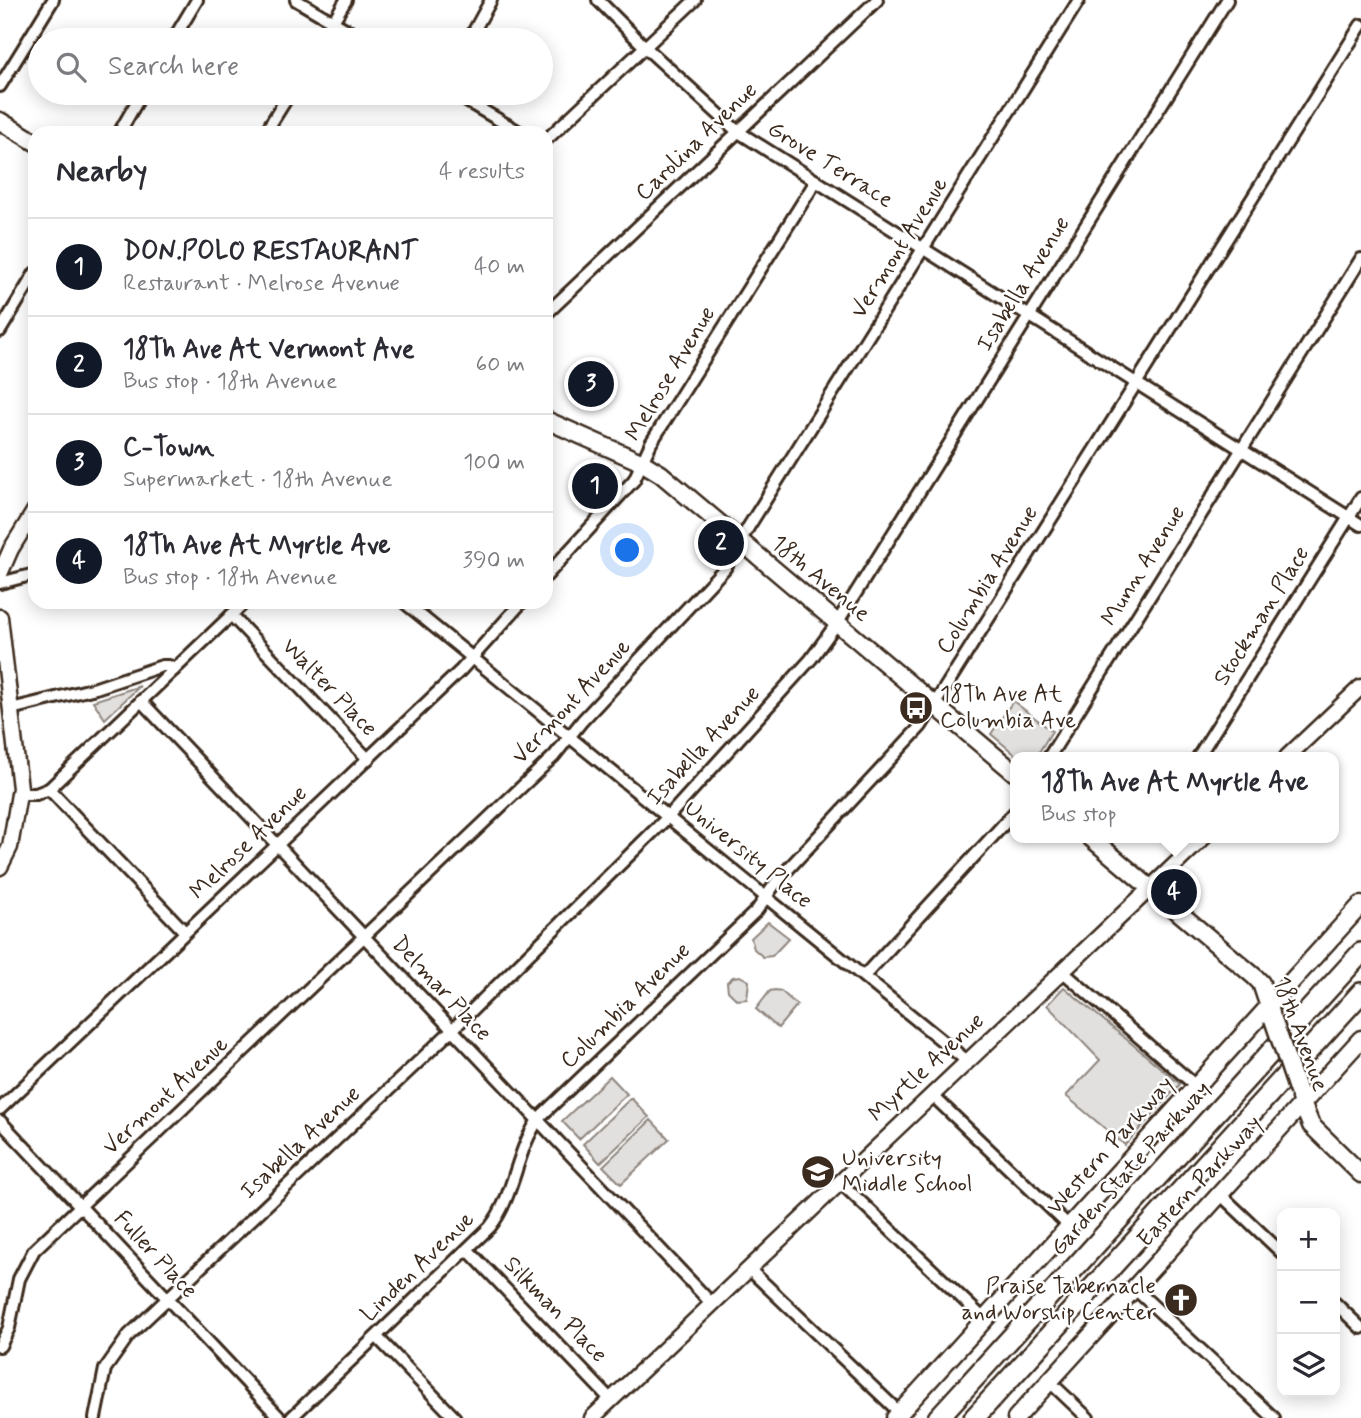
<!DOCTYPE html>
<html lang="en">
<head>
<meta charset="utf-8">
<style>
  body { margin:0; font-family:Mynerve,sans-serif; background:#f2f2f3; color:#2b2b33 }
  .controls { position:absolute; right:21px; bottom:21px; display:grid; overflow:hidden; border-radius:14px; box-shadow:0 4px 18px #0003 }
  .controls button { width:63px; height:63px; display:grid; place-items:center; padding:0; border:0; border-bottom:2px solid #e1e1e2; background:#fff; color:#2b2b33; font:35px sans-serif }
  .you { position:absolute; left:628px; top:551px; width:24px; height:24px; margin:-18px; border:5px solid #fff; border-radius:50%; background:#1a73e8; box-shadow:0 0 0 10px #1a73e833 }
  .badge { display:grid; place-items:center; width:46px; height:46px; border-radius:50%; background:#111827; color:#fff; font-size:23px; font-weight:700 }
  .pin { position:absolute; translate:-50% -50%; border:4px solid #fff; box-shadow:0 2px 7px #0006 }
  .popup { position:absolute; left:1010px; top:752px; width:329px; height:91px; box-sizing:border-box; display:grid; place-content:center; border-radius:14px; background:#fff; filter:drop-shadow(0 2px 5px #0005); font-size:23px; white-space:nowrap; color:#7c7c81 }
  .popup b { font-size:26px; color:#2b2b33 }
  .popup::after { content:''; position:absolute; left:50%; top:100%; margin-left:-14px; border:14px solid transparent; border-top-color:#fff }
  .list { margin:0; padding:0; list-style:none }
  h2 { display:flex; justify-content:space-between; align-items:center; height:91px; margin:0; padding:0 28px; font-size:30px }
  h2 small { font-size:23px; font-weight:400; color:#7c7c81 }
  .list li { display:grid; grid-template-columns:46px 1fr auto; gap:21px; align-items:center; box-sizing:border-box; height:98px; padding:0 28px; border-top:2px solid #e1e1e2 }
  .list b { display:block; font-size:26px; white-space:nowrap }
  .list p { margin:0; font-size:23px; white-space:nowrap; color:#7c7c81 }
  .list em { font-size:23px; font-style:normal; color:#7c7c81 }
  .icon { flex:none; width:38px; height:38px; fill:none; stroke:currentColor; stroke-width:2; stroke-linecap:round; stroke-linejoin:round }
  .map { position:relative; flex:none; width:1361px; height:1418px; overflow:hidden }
  .search { position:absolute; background:#fff; box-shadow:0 4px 18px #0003; left:28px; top:28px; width:525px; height:77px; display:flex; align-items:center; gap:18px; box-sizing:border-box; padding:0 24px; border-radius:38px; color:#7c7c81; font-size:26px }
  .panel { position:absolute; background:#fff; box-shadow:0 4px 18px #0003; left:28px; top:126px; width:525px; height:483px; border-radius:21px }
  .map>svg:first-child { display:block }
  .green { fill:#e2e0de; stroke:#8e857e; stroke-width:2 }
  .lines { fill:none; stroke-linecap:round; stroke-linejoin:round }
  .minor-casing { stroke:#3b2a1e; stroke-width:16 }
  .tertiary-casing { stroke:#3b2a1e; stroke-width:19 }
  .secondary-casing { stroke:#3b2a1e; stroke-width:21 }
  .motorway-casing { stroke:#3b2a1e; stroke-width:24 }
  .minor { stroke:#fff; stroke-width:10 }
  .tertiary { stroke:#fff; stroke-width:14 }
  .secondary { stroke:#fff; stroke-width:16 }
  .motorway { stroke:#fff; stroke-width:19 }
  .secondary-bridge-casing { stroke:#3b2a1e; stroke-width:21; stroke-linecap:butt }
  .secondary-bridge { stroke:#fff; stroke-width:16 }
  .labels { text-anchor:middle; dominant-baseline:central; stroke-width:5; stroke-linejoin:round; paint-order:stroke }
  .street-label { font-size:23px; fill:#3b2a1e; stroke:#fff }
  .poi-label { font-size:23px; fill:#3b2a1e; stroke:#fff; text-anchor:start }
</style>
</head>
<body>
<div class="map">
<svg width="1361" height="1418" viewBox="0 0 1361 1418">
  <rect width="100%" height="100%" fill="#fff"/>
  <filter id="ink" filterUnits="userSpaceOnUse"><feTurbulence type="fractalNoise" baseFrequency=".0143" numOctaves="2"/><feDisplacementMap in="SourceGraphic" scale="14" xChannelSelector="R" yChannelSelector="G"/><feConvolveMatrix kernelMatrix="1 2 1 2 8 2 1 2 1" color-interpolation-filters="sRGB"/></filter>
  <g filter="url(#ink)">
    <!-- green -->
    <g class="green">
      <path d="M140,686L105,719L93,701Z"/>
      <path d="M1013,701L1052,731L1036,757H1018L991,734Z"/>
      <path d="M768,922L789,938L772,956L763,957L754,949L751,938Z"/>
      <path d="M740,976L749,981L747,999L737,1000L728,991L727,982L733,977Z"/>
      <path d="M1064,987L1180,1084L1125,1145L1066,1096L1100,1060L1047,1005Z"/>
      <path d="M775,990L781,991L797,1005L778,1028L756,1009L770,991Z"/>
      <path d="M610,1076L627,1094L579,1139L562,1121Z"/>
      <path d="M631,1098L649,1117L600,1163L583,1144Z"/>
      <path d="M651,1120L669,1139L621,1184L603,1166Z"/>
    </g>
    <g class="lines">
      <!-- minor casing -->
      <g class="minor-casing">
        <g id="minor">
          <path d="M296,0L364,40"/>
          <path d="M598,0L645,47L737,131L1361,525"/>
          <path d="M173,40L197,0"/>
          <path d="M322,40L346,0"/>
          <path d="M469,40L491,0"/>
          <path d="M0,86L53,0"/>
          <path d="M453,93L521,133"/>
          <path d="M119,133L142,93"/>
          <path d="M265,133L290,93"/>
          <path d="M546,140L695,0"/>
          <path d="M546,314L877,0"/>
          <path d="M0,331L35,273"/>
          <path d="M546,576L634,480L651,443L816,181"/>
          <path d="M0,583L35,574"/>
          <path d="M404,602L967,1061"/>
          <path d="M231,615L368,759"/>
          <path d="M141,701L712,1304"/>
          <path d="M11,709L96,688L162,666H169L174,670"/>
          <path d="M1049,757L1361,259"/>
          <path d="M1198,757L1361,498"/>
          <path d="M49,789L185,932"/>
          <path d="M20,794H36L49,789L245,602"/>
          <path d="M1062,971L1196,1086"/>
          <path d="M864,976L1015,812"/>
          <path d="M932,1095L1069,1226"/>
          <path d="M0,1109L461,670L522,602"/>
          <path d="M0,1121L280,1418"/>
          <path d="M840,1182L984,1319"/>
          <path d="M1220,1194L1282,1253"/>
          <path d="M468,1250L611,1400"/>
          <path d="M749,1269L900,1413"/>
          <path d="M1134,1288L1274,1418"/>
          <path d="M1335,1303L1361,1328"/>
          <path d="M377,1337L455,1418"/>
          <path d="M0,1346L9,1328L19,1279L34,1250L554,756L582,721L725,568L749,526L1079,0"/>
          <path d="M1049,1381L1088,1418"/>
          <path d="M95,1418L105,1369L129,1335L451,1031L668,817L811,659L837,623L1227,0"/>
          <path d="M291,1418L490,1227C516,1194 515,1150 541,1116L757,910L777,881L921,726L1361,25"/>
        </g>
      </g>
      <!-- tertiary casing -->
      <g class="tertiary-casing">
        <g id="tertiary">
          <path d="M0,574L11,549L35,510"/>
          <path d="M0,617L20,788L10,847L0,867"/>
          <path d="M1287,757L1361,687"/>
          <path d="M592,1418L1203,838"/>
        </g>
      </g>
      <!-- secondary casing -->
      <g class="secondary-casing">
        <g id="secondary">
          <path d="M0,121L35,142"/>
          <path d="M546,420L643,463L661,474L1015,773"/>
          <path d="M1091,838L1255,977L1261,983L1271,1013"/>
          <path d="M1300,1098L1311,1125L1361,1174"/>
          <path d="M895,1418L1361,905"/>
          <path d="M1016,1418L1361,1039"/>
        </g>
      </g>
      <!-- motorway casing -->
      <g class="motorway-casing">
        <g id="motorway">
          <path d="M938,1418L1361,953"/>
          <path d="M974,1418L1361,993"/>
        </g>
      </g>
      <!-- minor -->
      <use href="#minor" class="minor"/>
      <!-- tertiary -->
      <use href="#tertiary" class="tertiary"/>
      <!-- secondary -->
      <use href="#secondary" class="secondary"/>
      <!-- motorway -->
      <use href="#motorway" class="motorway"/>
      <!-- secondary-bridge casing -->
      <g class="secondary-bridge-casing">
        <path id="secondary-bridge" d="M1273,1019L1298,1092"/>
      </g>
      <!-- secondary-bridge -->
      <use href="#secondary-bridge" class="secondary-bridge"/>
    </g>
  </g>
  <!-- icons -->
  <defs>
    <g id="bus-disc" transform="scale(1.75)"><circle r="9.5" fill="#3b2a1e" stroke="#fff"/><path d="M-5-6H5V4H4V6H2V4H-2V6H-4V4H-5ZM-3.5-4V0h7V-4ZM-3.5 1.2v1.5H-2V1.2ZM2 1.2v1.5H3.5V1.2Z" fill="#fff"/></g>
    <g id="school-disc" transform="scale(1.75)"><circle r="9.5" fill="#3b2a1e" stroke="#fff"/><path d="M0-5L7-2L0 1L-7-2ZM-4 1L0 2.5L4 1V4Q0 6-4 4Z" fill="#fff"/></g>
    <g id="church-disc" transform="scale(1.75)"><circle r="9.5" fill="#3b2a1e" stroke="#fff"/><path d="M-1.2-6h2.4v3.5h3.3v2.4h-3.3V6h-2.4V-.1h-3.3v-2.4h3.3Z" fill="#fff"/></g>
  </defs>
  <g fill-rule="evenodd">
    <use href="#bus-disc" x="916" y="708"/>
    <use href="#school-disc" x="818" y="1172"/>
    <use href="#church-disc" x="1181" y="1300"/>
  </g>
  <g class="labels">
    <!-- street labels -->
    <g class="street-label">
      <text transform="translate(697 142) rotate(-44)">Carolina Avenue</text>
      <text transform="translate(830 165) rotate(32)">Grove Terrace</text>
      <text transform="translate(900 248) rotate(-58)">Vermont Avenue</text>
      <text transform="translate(1024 284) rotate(-58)">Isabella Avenue</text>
      <text transform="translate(671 374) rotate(-59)">Melrose Avenue</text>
      <text transform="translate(1144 566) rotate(-58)">Munn Avenue</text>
      <text transform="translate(820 579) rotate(40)">18th Avenue</text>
      <text transform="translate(988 580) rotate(-58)">Columbia Avenue</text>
      <text transform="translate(1262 616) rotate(-58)">Stockman Place</text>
      <text transform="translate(329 688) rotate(46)">Walter Place</text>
      <text transform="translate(572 702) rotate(-47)">Vermont Avenue</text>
      <text transform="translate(704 746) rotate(-47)">Isabella Avenue</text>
      <text transform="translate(249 843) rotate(-44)">Melrose Avenue</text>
      <text transform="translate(748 855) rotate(39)">University Place</text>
      <text transform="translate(441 989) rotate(47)">Delmar Place</text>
      <text transform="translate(626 1006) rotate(-44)">Columbia Avenue</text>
      <text transform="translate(1300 1034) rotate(70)">18th Avenue</text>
      <text transform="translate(927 1068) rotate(-43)">Myrtle Avenue</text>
      <text transform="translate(166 1096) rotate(-43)">Vermont Avenue</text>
      <text transform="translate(301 1143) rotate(-43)">Isabella Avenue</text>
      <text transform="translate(1111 1146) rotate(-48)">Western Parkway</text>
      <text transform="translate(1131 1169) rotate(-48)">Garden State Parkway</text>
      <text transform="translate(1200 1182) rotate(-47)">Eastern Parkway</text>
      <text transform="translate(155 1255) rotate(47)">Fuller Place</text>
      <text transform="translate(418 1267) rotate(-44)">Linden Avenue</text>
      <text transform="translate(555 1310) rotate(46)">Silkman Place</text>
    </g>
    <!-- poi labels -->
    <g class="poi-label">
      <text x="940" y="695">18Th Ave At<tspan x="940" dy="26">Columbia Ave</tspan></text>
      <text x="842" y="1159">University<tspan x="842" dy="26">Middle School</tspan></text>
      <text x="1156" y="1287" text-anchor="end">Praise Tabernacle<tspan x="1156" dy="26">and Worship Center</tspan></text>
    </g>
  </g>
</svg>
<div class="controls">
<button>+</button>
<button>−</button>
<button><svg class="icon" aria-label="layers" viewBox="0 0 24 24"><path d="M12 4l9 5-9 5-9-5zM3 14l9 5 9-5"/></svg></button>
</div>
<div class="you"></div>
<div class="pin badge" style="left:595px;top:486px">1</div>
<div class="pin badge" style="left:721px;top:543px">2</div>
<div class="pin badge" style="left:591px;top:384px">3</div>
<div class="pin badge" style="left:1174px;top:892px">4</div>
<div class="popup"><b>18Th Ave At Myrtle Ave</b>Bus stop</div>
<div class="search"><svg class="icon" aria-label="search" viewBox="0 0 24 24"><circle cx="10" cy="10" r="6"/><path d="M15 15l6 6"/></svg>Search here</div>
<section class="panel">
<h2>Nearby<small>4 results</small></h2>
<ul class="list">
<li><span class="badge">1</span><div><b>DON.POLO RESTAURANT</b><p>Restaurant · Melrose Avenue</p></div><em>40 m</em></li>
<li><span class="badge">2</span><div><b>18Th Ave At Vermont Ave</b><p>Bus stop · 18th Avenue</p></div><em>60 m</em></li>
<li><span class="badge">3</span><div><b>C-Town</b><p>Supermarket · 18th Avenue</p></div><em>100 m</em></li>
<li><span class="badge">4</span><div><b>18Th Ave At Myrtle Ave</b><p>Bus stop · 18th Avenue</p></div><em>390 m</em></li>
</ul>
</section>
</div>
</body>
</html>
